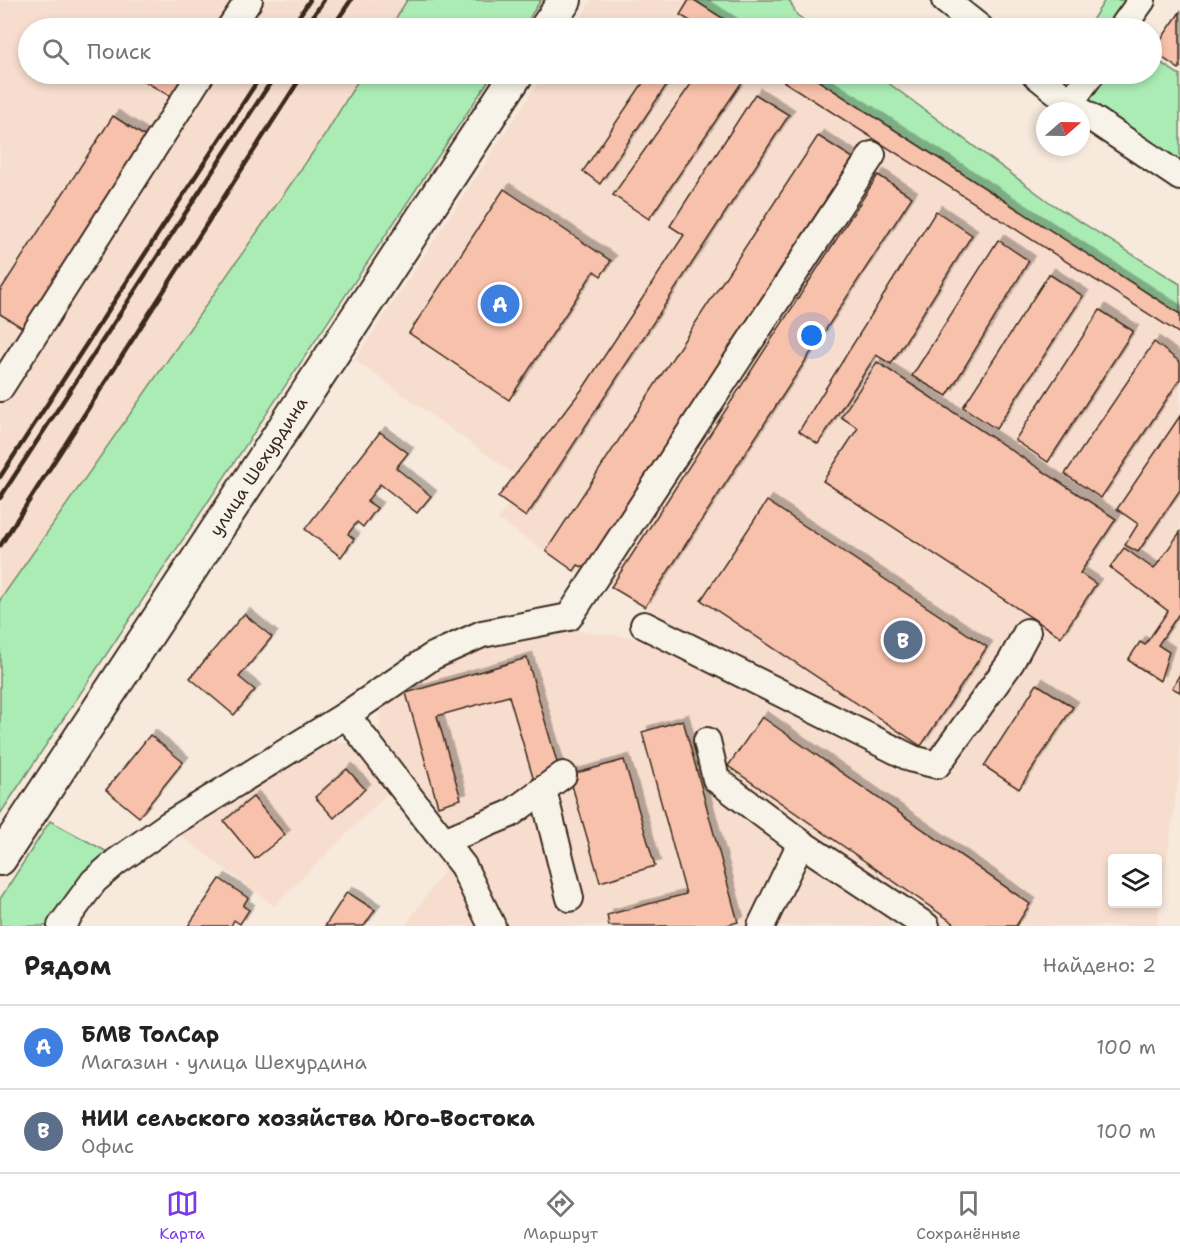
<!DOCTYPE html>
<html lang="ru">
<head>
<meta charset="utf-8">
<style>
  body { margin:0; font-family:"Shantell Sans",sans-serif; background:#f6f6f6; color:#222 }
  .controls { position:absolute; right:18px; bottom:18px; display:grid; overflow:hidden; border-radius:6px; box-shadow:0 3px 9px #0003 }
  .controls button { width:54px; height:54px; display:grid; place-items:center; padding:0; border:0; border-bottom:2px solid #e0e0e0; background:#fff; color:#222; font:30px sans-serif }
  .compass { position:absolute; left:1036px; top:102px; width:54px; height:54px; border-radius:50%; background:#fff; box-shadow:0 3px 9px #0003; rotate:70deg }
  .you { position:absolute; left:812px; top:336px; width:21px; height:21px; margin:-15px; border:4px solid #fff; border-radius:50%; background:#1a73e8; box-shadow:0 0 0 9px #1a73e833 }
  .badge { display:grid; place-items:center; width:39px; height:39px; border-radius:50%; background:#7c3aed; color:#fff; font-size:20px; font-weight:700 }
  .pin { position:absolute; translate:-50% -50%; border:3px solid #fff; box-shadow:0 2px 6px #0006 }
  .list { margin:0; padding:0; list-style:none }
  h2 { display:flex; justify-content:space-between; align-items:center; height:78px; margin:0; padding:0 24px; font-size:26px }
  h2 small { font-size:20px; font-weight:400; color:#767676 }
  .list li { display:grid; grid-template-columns:39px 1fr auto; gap:18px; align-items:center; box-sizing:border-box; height:84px; padding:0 24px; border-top:2px solid #e0e0e0 }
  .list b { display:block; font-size:22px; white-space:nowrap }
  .list p { margin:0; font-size:20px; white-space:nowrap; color:#767676 }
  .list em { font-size:20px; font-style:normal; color:#767676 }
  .icon { flex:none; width:33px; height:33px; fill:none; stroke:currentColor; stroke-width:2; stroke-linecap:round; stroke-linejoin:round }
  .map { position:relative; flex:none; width:1180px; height:926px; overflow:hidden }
  .search { position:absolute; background:#fff; box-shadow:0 3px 9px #0003; left:18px; right:18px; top:18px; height:66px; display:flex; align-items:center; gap:15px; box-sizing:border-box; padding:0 21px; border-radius:33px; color:#767676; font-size:22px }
  .sheet { height:246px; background:#fff }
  nav { display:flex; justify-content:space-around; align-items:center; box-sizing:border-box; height:84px; border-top:2px solid #e0e0e0; background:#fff; font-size:16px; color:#767676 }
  nav a { display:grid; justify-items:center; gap:3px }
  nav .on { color:#7c3aed }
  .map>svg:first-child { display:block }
  .built { fill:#f7ddcd; fill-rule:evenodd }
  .green { fill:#abecb5; stroke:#738b6a; stroke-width:1.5 }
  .building { fill:#f8c1ab; stroke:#3b2a1e; stroke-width:1.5; filter:url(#shadow) }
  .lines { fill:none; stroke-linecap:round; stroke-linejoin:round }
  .minor-casing { stroke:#3b2a1e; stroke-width:30 }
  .major-casing { stroke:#3b2a1e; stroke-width:36 }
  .minor { stroke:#f7f3e8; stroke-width:26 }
  .major { stroke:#f7f3e8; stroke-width:32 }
  .rail { stroke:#3b2a1e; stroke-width:4.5 }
  .labels { text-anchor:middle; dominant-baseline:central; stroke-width:5; stroke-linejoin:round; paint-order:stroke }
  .street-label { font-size:18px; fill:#3b2a1e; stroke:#f7f3e8 }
</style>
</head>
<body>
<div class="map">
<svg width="1180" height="926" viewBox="0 0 1180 926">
  <defs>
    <filter id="shadow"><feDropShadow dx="5.5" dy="-5.5" stdDeviation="0" flood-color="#0004"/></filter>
  </defs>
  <rect width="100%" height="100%" fill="#f7e9dc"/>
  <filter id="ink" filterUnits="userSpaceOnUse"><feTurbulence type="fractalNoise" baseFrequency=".0167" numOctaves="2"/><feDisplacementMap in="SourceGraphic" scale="12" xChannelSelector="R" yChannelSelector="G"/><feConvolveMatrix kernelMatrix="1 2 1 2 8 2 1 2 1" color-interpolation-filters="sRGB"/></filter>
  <g filter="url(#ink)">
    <!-- built -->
    <g class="built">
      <path d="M0,0H407L390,28H28V74H362L325,135L0,600Z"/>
      <path d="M592,0H694L738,28H573Z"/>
      <path d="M544,74H808L1180,314V767L1157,926H405L444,871L393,788L274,906L175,831L306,746L326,743H347L407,781L379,731L381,706L432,666L479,648L565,630L630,637L654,645L668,622L611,587L574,571L498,519L508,505L498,497L514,474L355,360ZM1112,858H1158V904H1112Z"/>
    </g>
    <!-- green -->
    <g class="green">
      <path d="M407,0H541L523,28H390Z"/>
      <path d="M694,0H789L797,15L815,28H738Z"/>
      <path d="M1105,0H1131L1112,28H1087Z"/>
      <path d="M1152,57L1178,74H1180V165L1088,100L1090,90L1102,74H1152Z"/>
      <path d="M362,74H493L0,814V600L325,135Z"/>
      <path d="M808,74H876L1052,204L1180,284V314Z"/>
      <path d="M50,821L113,855L55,926H0V899Z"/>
    </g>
    <!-- building -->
    <g class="building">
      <path d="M689,0H694L738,28H702L680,15Z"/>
      <path d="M1180,12V68L1179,69L1153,51Z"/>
      <path d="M132,74H188L173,98Z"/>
      <path d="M649,74H674L600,184L583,171Z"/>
      <path d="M698,74H730L742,82L649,219L613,195Z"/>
      <path d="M772,74H808L1180,314V334Z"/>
      <path d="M755,94L789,115L526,517L498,497L584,387L684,235L670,226Z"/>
      <path d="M113,116L146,137L23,328L0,314V291Z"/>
      <path d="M818,136L853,158L585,568L578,565L574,571L546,551Z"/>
      <path d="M878,175L912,197L645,607L611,587Z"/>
      <path d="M504,189L611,261L601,276L594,271L509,400L409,333Z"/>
      <path d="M936,211L972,235L891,364L876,355L818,444L799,431Z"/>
      <path d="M998,240L1029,261L947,396L912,376Z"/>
      <path d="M1049,274L1083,296L996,429L963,407Z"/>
      <path d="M1100,310L1133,331L1048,462L1015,440Z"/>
      <path d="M1154,342L1180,362V379L1101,498L1065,474Z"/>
      <path d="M877,362L1116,519L1080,573L1096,584L1061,637L823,481L858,428L841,417Z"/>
      <path d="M1180,416V490L1138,552L1125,545L1138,524L1117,509Z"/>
      <path d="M380,432L408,453L396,468L431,496L417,513L380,484L367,501L377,508L363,527L357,522L348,534L354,539L341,557L305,529Z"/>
      <path d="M767,501L987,647L921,746L701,600Z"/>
      <path d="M1180,532V612L1158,645L1169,652L1160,681L1128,660L1140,642L1145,645L1168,611L1110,567L1124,548L1154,569Z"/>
      <path d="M244,614L272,637L239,677L255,690L234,715L190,678Z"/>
      <path d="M527,658L560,773L534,781L509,696L437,716L461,799L438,806L406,693Z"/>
      <path d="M1180,674V692L1172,688Z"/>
      <path d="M1037,684L1073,707L1019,789L984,766Z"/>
      <path d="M762,717L1030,904L1016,926H958L728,766Z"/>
      <path d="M683,720L738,922L724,926H609L607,915L686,894L642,732Z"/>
      <path d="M150,735L183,762L139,817L106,790Z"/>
      <path d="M624,760L655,866L600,882L569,775Z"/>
      <path d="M347,769L365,789L334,818L315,797Z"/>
      <path d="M253,797L285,835L255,859L224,821Z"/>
      <path d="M220,879L248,898L243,906L249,910L240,924L234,920L231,926H188Z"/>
      <path d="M347,892L375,910L364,926H325Z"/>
    </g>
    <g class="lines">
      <!-- minor casing -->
      <g class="minor-casing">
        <g id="minor">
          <path d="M945,0L980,28"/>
          <path d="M230,28L249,0"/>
          <path d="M1122,28L1142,0"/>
          <path d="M1035,74L1081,111"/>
          <path d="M1070,103L1091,74"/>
          <path d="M1081,111L1180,177"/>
          <path d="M0,388L201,74"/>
          <path d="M644,625L913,759L937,765L1011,662L1027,632"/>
          <path d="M346,715L463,866L492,926"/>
          <path d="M707,741L716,779L801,843L761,926"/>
          <path d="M543,790L570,898"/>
          <path d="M444,841L510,814L563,775"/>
          <path d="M801,843L926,926"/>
          <path d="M61,926L94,881L116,862L170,824L346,715L433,656L482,634L569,617L872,155"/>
        </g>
      </g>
      <!-- major casing -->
      <g class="major-casing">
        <g id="major">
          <path d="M546,28L565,0"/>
          <path id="s1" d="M0,859L517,74"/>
        </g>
      </g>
      <!-- minor -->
      <use href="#minor" class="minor"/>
      <!-- major -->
      <use href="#major" class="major"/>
      <!-- rail -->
      <g class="rail">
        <path d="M291,28L310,0"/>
        <path d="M305,28L324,0"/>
        <path d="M332,28L351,0"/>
        <path d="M0,477L262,74"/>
        <path d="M0,498L276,74"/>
        <path d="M0,546L303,74"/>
      </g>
    </g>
  </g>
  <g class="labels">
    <!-- street labels -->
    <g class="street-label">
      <text stroke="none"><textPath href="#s1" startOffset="470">улица Шехурдина</textPath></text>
    </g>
  </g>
</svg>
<div class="controls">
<button><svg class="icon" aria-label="layers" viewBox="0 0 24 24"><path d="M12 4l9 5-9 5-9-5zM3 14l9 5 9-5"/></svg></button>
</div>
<svg class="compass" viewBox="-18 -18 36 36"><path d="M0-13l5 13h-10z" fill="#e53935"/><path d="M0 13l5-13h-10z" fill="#767676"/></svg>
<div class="you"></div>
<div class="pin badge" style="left:500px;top:304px;background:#3f7fe0">A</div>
<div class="pin badge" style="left:903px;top:640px;background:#5c6f8a">B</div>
<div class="search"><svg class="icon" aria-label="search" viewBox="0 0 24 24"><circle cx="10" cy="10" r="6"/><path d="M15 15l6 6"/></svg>Поиск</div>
</div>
<section class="sheet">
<h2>Рядом<small>Найдено: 2</small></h2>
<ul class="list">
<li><span class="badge" style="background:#3f7fe0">A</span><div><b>БМВ ТолСар</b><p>Магазин · улица Шехурдина</p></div><em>100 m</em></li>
<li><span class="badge" style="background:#5c6f8a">B</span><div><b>НИИ сельского хозяйства Юго-Востока</b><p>Офис</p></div><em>100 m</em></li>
</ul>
</section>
<nav>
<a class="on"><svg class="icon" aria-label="map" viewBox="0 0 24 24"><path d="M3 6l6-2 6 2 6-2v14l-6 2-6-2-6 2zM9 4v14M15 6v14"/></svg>Карта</a>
<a><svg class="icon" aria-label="directions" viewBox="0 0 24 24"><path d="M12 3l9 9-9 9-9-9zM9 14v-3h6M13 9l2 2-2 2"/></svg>Маршрут</a>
<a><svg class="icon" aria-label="saved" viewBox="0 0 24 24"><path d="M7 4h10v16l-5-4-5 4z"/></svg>Сохранённые</a>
</nav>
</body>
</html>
